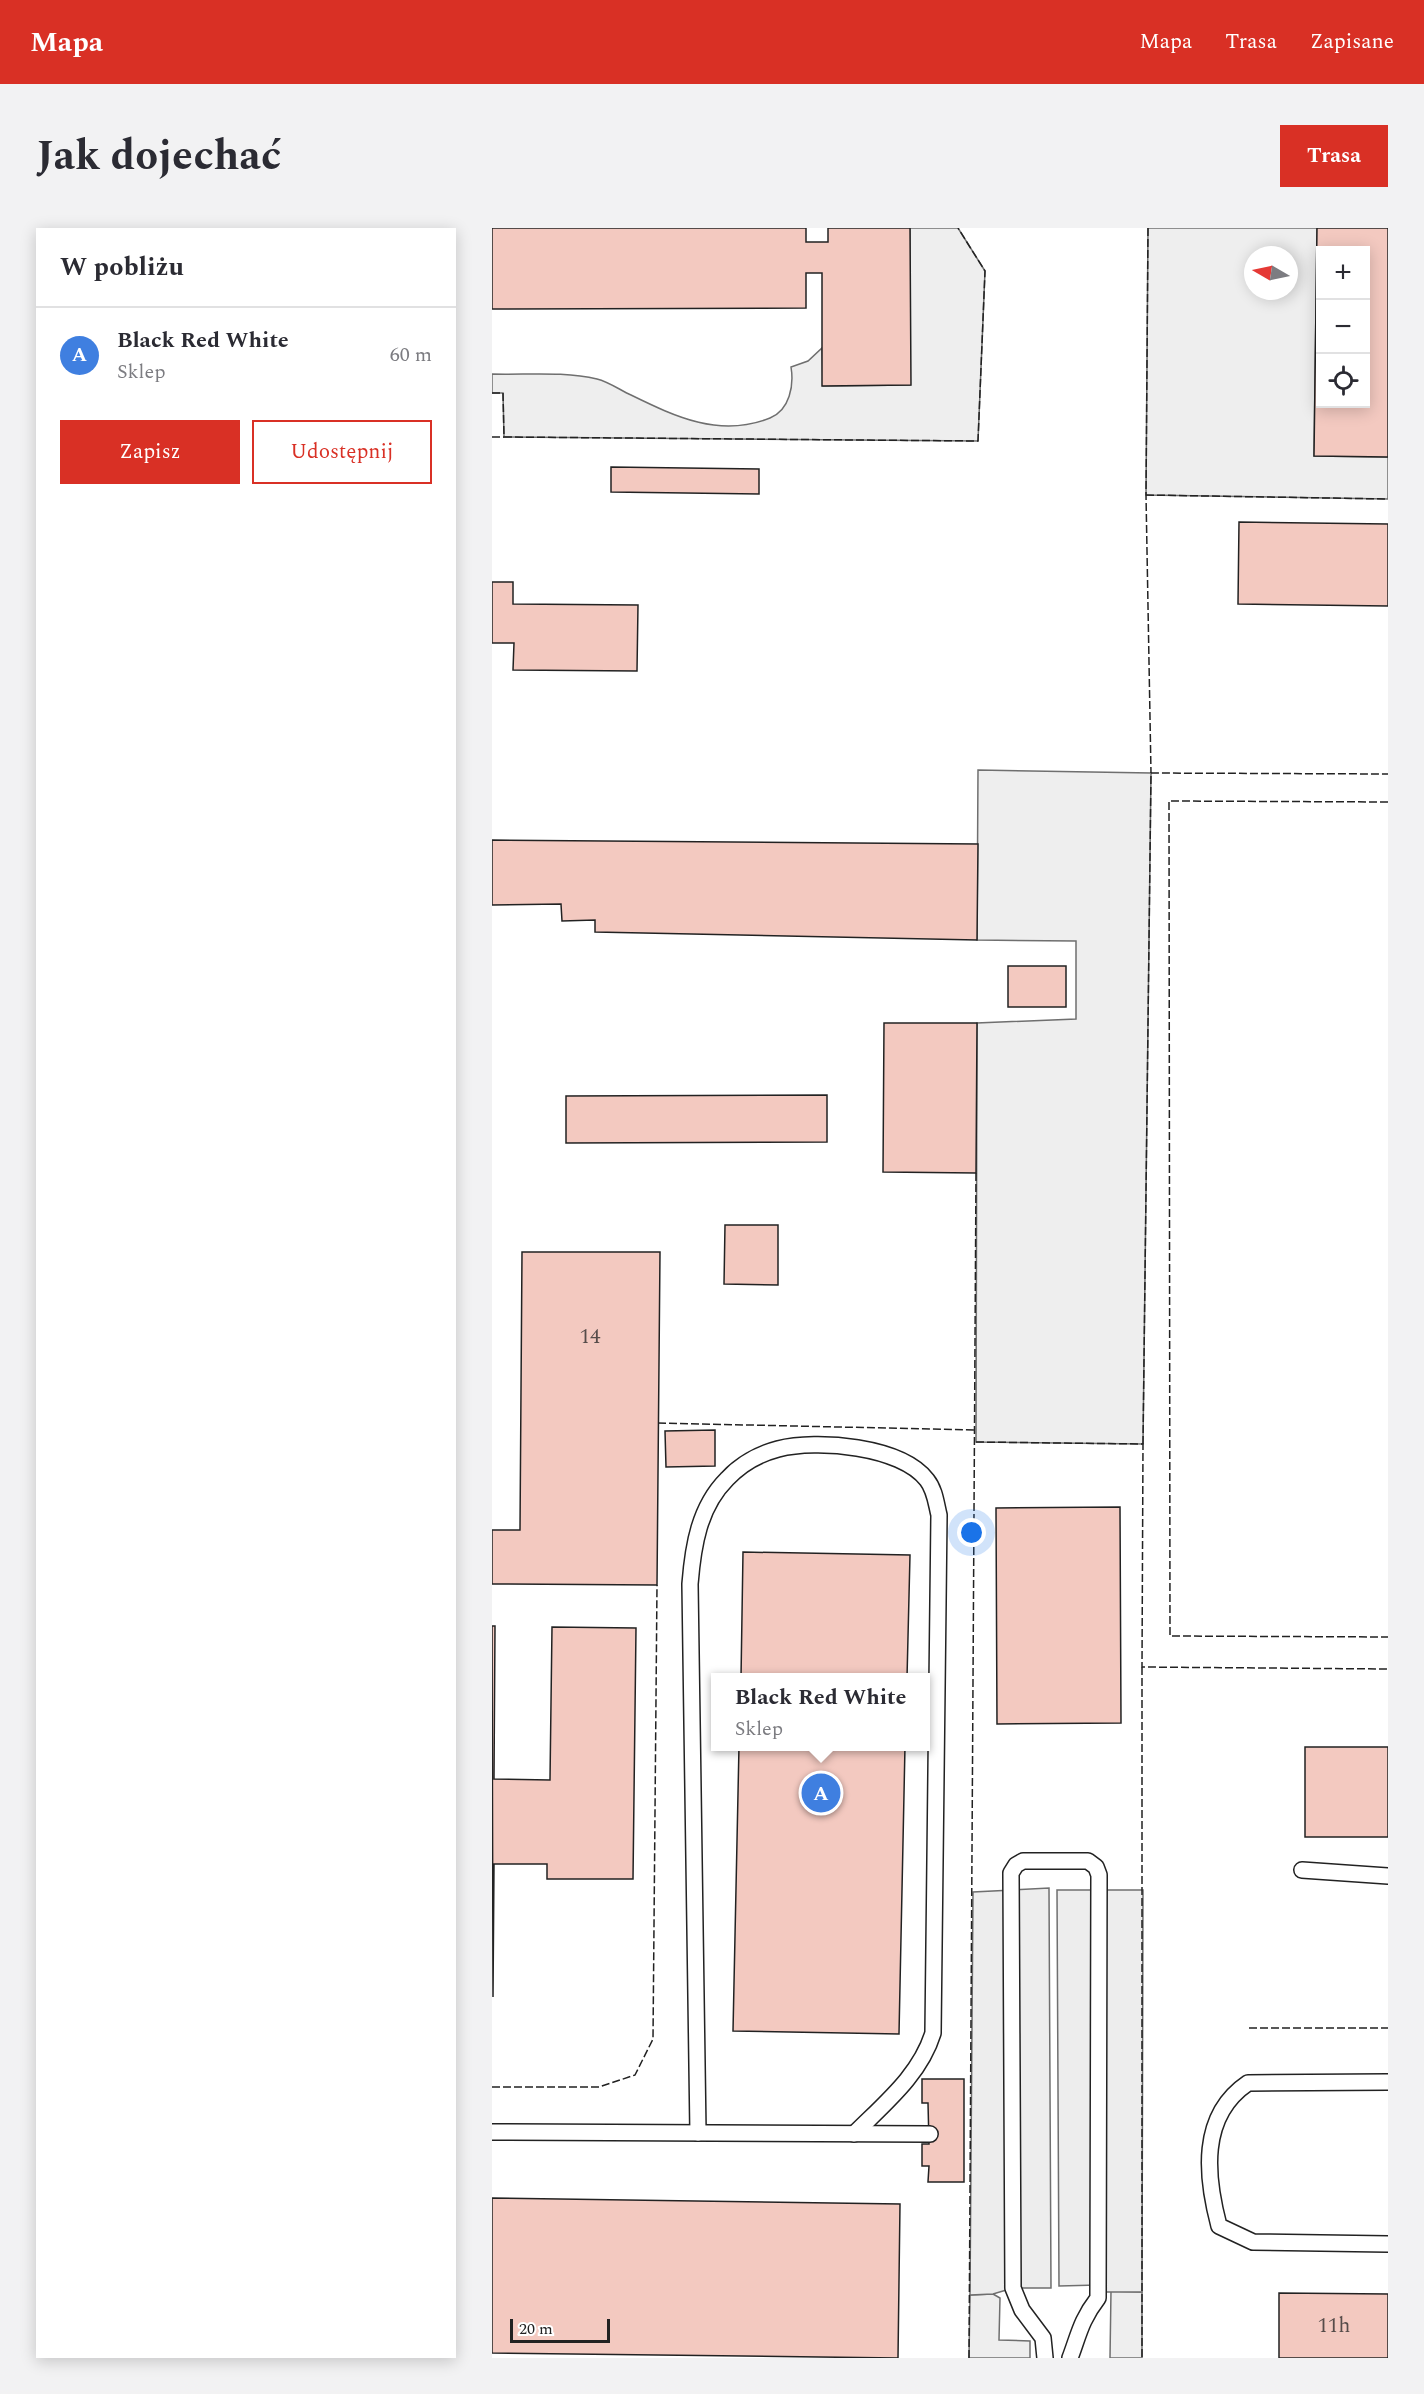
<!DOCTYPE html>
<html lang="pl">
<head>
<meta charset="utf-8">
<style>
  body { margin:0; font-family:Spectral,serif; background:#f2f2f3; color:#2b2b33 }
  .controls { position:absolute; right:18px; top:18px; display:grid; overflow:hidden; border-radius:0px; box-shadow:0 3px 15px #0003 }
  .controls button { width:54px; height:54px; display:grid; place-items:center; padding:0; border:0; border-bottom:2px solid #e1e1e2; background:#fff; color:#2b2b33; font:30px sans-serif }
  .compass { position:absolute; left:752px; top:18px; width:54px; height:54px; border-radius:50%; background:#fff; box-shadow:0 3px 15px #0003; rotate:279deg }
  .scale { position:absolute; left:18px; bottom:15px; width:100px; box-sizing:border-box; padding-left:6px; border:3px solid #222; border-top:0; font-size:16px; line-height:21px; white-space:nowrap; color:#222; -webkit-text-stroke:4px #fff; paint-order:stroke }
  .you { position:absolute; left:480px; top:1305px; width:21px; height:21px; margin:-15px; border:4px solid #fff; border-radius:50%; background:#1a73e8; box-shadow:0 0 0 9px #1a73e833 }
  .badge { display:grid; place-items:center; width:39px; height:39px; border-radius:50%; background:#d93025; color:#fff; font-size:20px; font-weight:700 }
  .pin { position:absolute; translate:-50% -50%; border:3px solid #fff; box-shadow:0 2px 6px #0006 }
  .popup { position:absolute; left:219px; top:1445px; width:219px; height:78px; box-sizing:border-box; display:grid; place-content:center; border-radius:0px; background:#fff; filter:drop-shadow(0 2px 4px #0005); font-size:20px; white-space:nowrap; color:#7c7c81 }
  .popup b { font-size:22px; color:#2b2b33 }
  .popup::after { content:''; position:absolute; left:50%; top:100%; margin-left:-12px; border:12px solid transparent; border-top-color:#fff }
  .list { margin:0; padding:0; list-style:none }
  h2 { display:flex; justify-content:space-between; align-items:center; height:78px; margin:0; padding:0 24px; font-size:26px }
  h2 small { font-size:20px; font-weight:400; color:#7c7c81 }
  .list li { display:grid; grid-template-columns:39px 1fr auto; gap:18px; align-items:center; box-sizing:border-box; height:96px; padding:0 24px; border-top:2px solid #e1e1e2 }
  .list b { display:block; font-size:22px; white-space:nowrap }
  .list p { margin:0; font-size:20px; white-space:nowrap; color:#7c7c81 }
  .list em { font-size:20px; font-style:normal; color:#7c7c81 }
  .actions { display:flex; gap:12px; padding:18px 24px }
  .actions a { flex:1; padding:14px 0; border:2px solid #d93025; border-radius:0px; text-align:center; font-size:21px; color:#d93025 }
  .actions .main { background:#d93025; color:#fff }
  .icon { flex:none; width:33px; height:33px; fill:none; stroke:currentColor; stroke-width:2; stroke-linecap:round; stroke-linejoin:round }
  .map { position:relative; flex:none; width:896px; height:2130px; overflow:hidden; border-radius:0px }
  header { display:flex; align-items:center; gap:36px; box-sizing:border-box; height:84px; padding:0 30px; background:#d93025; color:#fff }
  header strong { font-size:28px }
  nav { display:flex; gap:33px; margin-inline-start:auto; font-size:21px }
  .intro { display:flex; align-items:center; justify-content:space-between; box-sizing:border-box; height:144px; padding:0 36px }
  h1 { margin:0; font-size:42px }
  .button { padding:15px 27px; border-radius:0px; background:#d93025; color:#fff; font-size:21px; font-weight:700 }
  main { display:flex; gap:36px; padding:0 36px }
  aside { flex:1; background:#fff; border-radius:0px; box-shadow:0 3px 15px #0003 }
  .map>svg:first-child { display:block }
  .green { fill:#eee; stroke:#6f6f6f; stroke-width:1.5; fill-rule:evenodd }
  .parking { fill:#ededed; stroke:#6f6f6f; stroke-width:1.5 }
  .building { fill:#f3c9c0; stroke:#222; stroke-width:1.5; fill-rule:evenodd }
  .lines { fill:none; stroke-linecap:round; stroke-linejoin:round }
  .service-casing { stroke:#222; stroke-width:18 }
  .service { stroke:#fff; stroke-width:15 }
  .fence { stroke:#222; stroke-width:1.5; stroke-dasharray:8 3; stroke-linecap:butt }
  .labels { text-anchor:middle; dominant-baseline:central; stroke-width:4.5; stroke-linejoin:round; paint-order:stroke }
  .number-label { font-size:21px; fill:#564c4a }
</style>
</head>
<body>
<header>
<strong>Mapa</strong>
<nav><a>Mapa</a><a>Trasa</a><a>Zapisane</a></nav>
</header>
<div class="intro"><h1>Jak dojechać</h1><a class="button">Trasa</a></div>
<main>
<aside>
<h2>W pobliżu<small></small></h2>
<ul class="list">
<li><span class="badge" style="background:#3f7fe0">A</span><div><b>Black Red White</b><p>Sklep</p></div><em>60 m</em></li>
</ul>
<div class="actions"><a class="main">Zapisz</a><a>Udostępnij</a></div>
</aside>
<div class="map">
<svg width="896" height="2130" viewBox="0 0 896 2130">
  <rect width="100%" height="100%" fill="#fff"/>
  <!-- green -->
  <g class="green">
    <path d="M418,0H466L493,43L486,213L12,209L11,165H0V146C34,147 72,143 105,151C117,154 128,162 139,167C184,189 228,210 278,190C298,182 302,157 299,139L316,133L330,120L331,158L418,157Z"/>
    <path d="M656,0H825L822,228L896,229V271L654,267ZM761,27H797V63H761Z"/>
    <path d="M486,542L659,545L651,1216L484,1214L485,795L584,791V713L485,712Z"/>
    <path d="M619,2063L650,2064V2130H618Z"/>
    <path d="M501,2066L508,2070L507,2112L538,2113V2130H477L478,2067Z"/>
  </g>
  <!-- parking -->
  <g class="parking">
    <path d="M557,1660L559,2060H521L501,2066L478,2067L481,1664Z"/>
    <path d="M565,1662H651L650,2064H606V2057L567,2058Z"/>
  </g>
  <!-- building -->
  <g class="building">
    <path d="M0,0H314V14H336V0H418L419,157L330,158V45H314V80L0,81Z"/>
    <path d="M825,0H896V229L822,228ZM828,22H874V176H828Z"/>
    <path d="M119,239L267,241V266L119,264Z"/>
    <path d="M747,294L896,296V378L746,376Z"/>
    <path d="M0,354H21V376L146,377L145,443L21,442L22,415H0Z"/>
    <path d="M0,612L486,616L485,712L103,704V692L70,693L69,676L0,677Z"/>
    <rect x="516" y="738" width="58" height="41"/>
    <path d="M392,795H485L484,945L391,944Z"/>
    <path d="M335,867V914L74,915V868Z"/>
    <path d="M233,997H286V1057L232,1056Z"/>
    <path d="M30,1024H168L165,1357L0,1356V1302H28Z"/>
    <path d="M223,1202V1238L174,1239L173,1203Z"/>
    <path d="M628,1279L629,1495L505,1496L504,1280Z"/>
    <path d="M251,1324L418,1327L415,1450H249Z"/>
    <path d="M0,1398H3L2,1551L58,1552L60,1399L144,1400L141,1651H55V1636H2L1,1769Z"/>
    <path d="M247,1518H413L407,1806L241,1803Z"/>
    <rect x="813" y="1519" width="83" height="90"/>
    <path d="M430,1851H472V1954H436L437,1938H430V1916H437L436,1875H430Z"/>
    <path d="M0,1970L408,1976L406,2130L0,2125Z"/>
    <path d="M787,2065L896,2066V2130H787Z"/>
  </g>
  <g class="lines">
    <!-- service casing -->
    <g class="service-casing">
      <g id="service">
        <path d="M810,1642L896,1648"/>
        <path d="M896,1854L756,1855C707,1888 714,1949 727,1998L761,2014L896,2016"/>
        <path d="M0,1904L438,1906"/>
        <path d="M206,1905L198,1356C201,1318 207,1279 235,1251C248,1237 267,1226 286,1221C325,1211 409,1218 435,1252C443,1262 444,1275 447,1287L441,1805C428,1847 393,1875 362,1906"/>
        <path d="M553,2130L551,2110L530,2082L521,2060L519,1645L524,1637L531,1633H596L604,1639L607,1647L606,2070C589,2092 587,2106 578,2130"/>
      </g>
    </g>
    <!-- service -->
    <use href="#service" class="service"/>
    <!-- fence -->
    <g class="fence">
      <path d="M656,0L654,267L659,545"/>
      <path d="M0,165H11L12,209L486,213L493,43L466,0"/>
      <path d="M0,209H12"/>
      <path d="M654,267L896,271"/>
      <path d="M896,574L677,573L678,1408L896,1409"/>
      <path d="M166,1195L483,1202"/>
      <path d="M484,1214L651,1216L650,1439L896,1441"/>
      <path d="M651,1216L659,545L896,546"/>
      <path d="M650,1439V2130"/>
      <path d="M757,1800H896"/>
      <path d="M0,1859H107L143,1847L161,1811L165,1357"/>
      <path d="M477,2130L484,945"/>
    </g>
  </g>
  <g class="labels">
    <!-- number labels -->
    <g class="number-label">
      <text x="98" y="1109">14</text>
      <text x="842" y="2098">11h</text>
    </g>
  </g>
</svg>
<div class="controls">
<button>+</button>
<button>−</button>
<button><svg class="icon" aria-label="locate" viewBox="0 0 24 24"><circle cx="12" cy="12" r="6"/><path d="M12 2v4M12 18v4M2 12h4M18 12h4"/></svg></button>
</div>
<svg class="compass" viewBox="-18 -18 36 36"><path d="M0-13l5 13h-10z" fill="#e53935"/><path d="M0 13l5-13h-10z" fill="#7c7c81"/></svg>
<div class="scale">20 m</div>
<div class="you"></div>
<div class="pin badge" style="left:329px;top:1565px;background:#3f7fe0">A</div>
<div class="popup"><b>Black Red White</b>Sklep</div>
</div>
</main>
</body>
</html>
